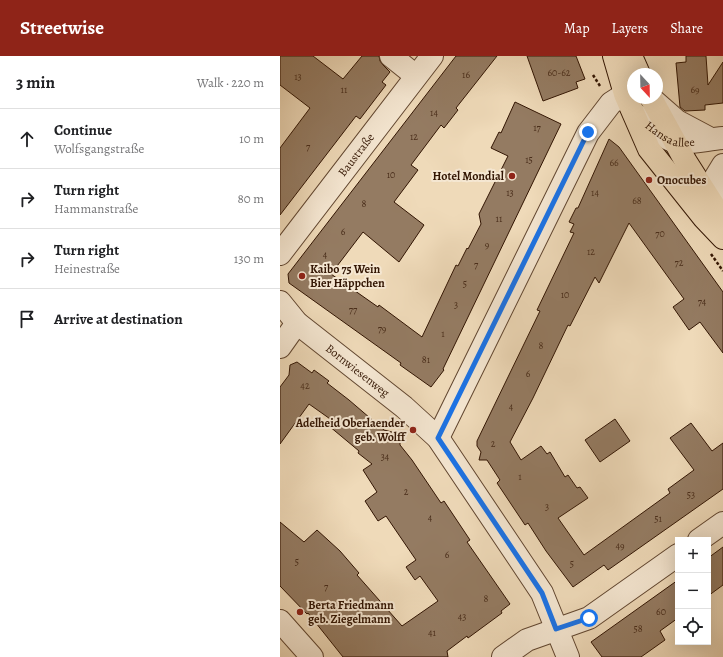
<!DOCTYPE html>
<html lang="en">
<head>
<meta charset="utf-8">
<style>
  body { margin:0; font-family:Alegreya,serif; background:#f6f6f6; color:#202124 }
  .controls { position:absolute; right:12px; bottom:12px; display:grid; overflow:hidden; border-radius:0px; box-shadow:0 4px 16px #0002 }
  .controls button { width:36px; height:36px; display:grid; place-items:center; padding:0; border:0; border-bottom:1px solid #e0e0e0; background:#fff; color:#202124; font:20px sans-serif }
  .compass { position:absolute; left:347px; top:12px; width:36px; height:36px; border-radius:50%; background:#fff; box-shadow:0 4px 16px #0002; rotate:158deg }
  .stop { position:absolute; width:12px; height:12px; margin:-9px; border:3px solid #1a73e8; border-radius:50%; background:#fff }
  .stop.end { background:#1a73e8; border-color:#fff; box-shadow:0 1px 4px #0008 }
  .list { margin:0; padding:0; list-style:none }
  h2 { display:flex; justify-content:space-between; align-items:center; height:52px; margin:0; padding:0 16px; font-size:17px }
  h2 small { font-size:13px; font-weight:400; color:#757577 }
  .list li { display:grid; grid-template-columns:26px 1fr auto; gap:12px; align-items:center; box-sizing:border-box; height:60px; padding:0 16px; border-top:1px solid #e0e0e0 }
  .list b { display:block; font-size:15px; white-space:nowrap }
  .list p { margin:0; font-size:13px; white-space:nowrap; color:#757577 }
  .list em { font-size:13px; font-style:normal; color:#757577 }
  .icon { flex:none; width:22px; height:22px; fill:none; stroke:currentColor; stroke-width:2; stroke-linecap:round; stroke-linejoin:round }
  .map { position:relative; flex:none; width:443px; height:601px; overflow:hidden }
  header { display:flex; align-items:center; gap:24px; box-sizing:border-box; height:56px; padding:0 20px; background:#8f2418; color:#fff }
  header strong { font-size:19px }
  nav { display:flex; gap:22px; margin-inline-start:auto; font-size:14px }
  main { display:flex }
  aside { flex:1; background:#fff }
  .map>svg:first-child { display:block }
  .building { fill:#947b62; stroke:#321503 }
  .lines { fill:none; stroke-linecap:round; stroke-linejoin:round }
  .minor-casing { stroke:#614630; stroke-width:24 }
  .major-casing { stroke:#321503; stroke-width:24 }
  .path { stroke:#321503; stroke-width:2.5; stroke-dasharray:3 2; stroke-linecap:butt }
  .minor { stroke:#f5e7d2; stroke-width:22 }
  .major { stroke:#efdab9; stroke-width:22 }
  .route { stroke:#1a73e8; stroke-width:5 }
  .poi-dot { fill:#8f2418; stroke:#f5e7d2; stroke-width:1.5 }
  .labels { text-anchor:middle; dominant-baseline:central; stroke-width:4; stroke-linejoin:round; paint-order:stroke }
  .number-label { font-size:10px; fill:#4a2e1b }
  .street-label { font-size:12px; fill:#321503; stroke:#f5e7d2 }
  .poi-label { font-size:12px; font-weight:bold; fill:#321503; stroke:#f5e7d2; text-anchor:start }
</style>
</head>
<body>
<header>
<strong>Streetwise</strong>
<nav><a>Map</a><a>Layers</a><a>Share</a></nav>
</header>
<main>
<aside>
<h2>3 min<small>Walk · 220 m</small></h2>
<ul class="list">
<li><svg class="icon" aria-label="ahead" viewBox="0 0 24 24"><path d="M12 20V5M6 11l6-6 6 6"/></svg><div><b>Continue</b><p>Wolfsgangstraße</p></div><em>10 m</em></li>
<li><svg class="icon" aria-label="right" viewBox="0 0 24 24"><path d="M7 20v-9h11M14 6l5 5-5 5"/></svg><div><b>Turn right</b><p>Hammanstraße</p></div><em>80 m</em></li>
<li><svg class="icon" aria-label="right" viewBox="0 0 24 24"><path d="M7 20v-9h11M14 6l5 5-5 5"/></svg><div><b>Turn right</b><p>Heinestraße</p></div><em>130 m</em></li>
<li><svg class="icon" aria-label="arrive" viewBox="0 0 24 24"><path d="M6 21V4h12l-3 4 3 4H6"/></svg><div><b>Arrive at destination</b></div></li>
</ul>
</aside>
<div class="map">
<svg width="443" height="601" viewBox="0 0 443 601">
  <rect width="100%" height="100%" fill="#efdab9"/>
  <filter id="stains"><feTurbulence type="fractalNoise" baseFrequency=".005" numOctaves="4"/><feColorMatrix values="0 0 0 0 .2 0 0 0 0 .09 0 0 0 0 .02 0 0 0 .5 -.17"/></filter>
  <radialGradient id="worn" r=".72"><stop offset=".6" stop-color="#630" stop-opacity="0"/><stop offset="1" stop-color="#630" stop-opacity=".3"/></radialGradient>
  <!-- building -->
  <g class="building">
    <path d="M0,0H33L63,23L82,0H99L100,5L103,9L110,16L102,26L106,29L80,63L76,60L0,159V92L30,52L0,29Z"/>
    <path d="M176,0H217L176,52L178,54L164,72L161,69L131,109L138,114L114,146L144,169L119,206L83,176L51,218L98,251L99,249L142,281L176,209L178,210L187,192L188,193L201,168L199,158L228,100L211,92L219,76L221,77L235,46L281,68L163,313L164,314L151,331L120,309L121,307L9,227L8,218Z"/>
    <path d="M247,0H296L305,23L296,26L298,32L263,45Z"/>
    <path d="M406,0H426L428,29L443,6V47L425,49V54L405,55L400,51L396,7L406,6Z"/>
    <path d="M329,83L339,91L443,236V297L420,266L409,274L393,251L404,243L349,167L319,227L315,221L290,270L288,269L253,342L230,386L241,404L261,390L267,398L270,396L285,421L288,419L297,432L300,431L308,442L278,462L304,499L390,437L388,433L414,414L390,382L411,367L432,395L443,387V433L328,514L324,509L293,531L266,495L248,467L245,469L217,427L220,424L207,404H199L201,396L197,390V385L260,255L257,254L294,177L290,176L294,168L289,166L296,152H298Z"/>
    <path d="M17,306L32,317L34,314L49,325L47,327L69,344L104,374L112,376L120,383V389L132,404L161,447L164,445L190,484L187,486L230,548L221,555L222,557L188,582L187,580L167,595L168,601H63L28,557L27,558L0,530V466L24,486L37,474L60,495L79,517L77,519L122,570L158,545L140,520L135,524L126,511L136,504L106,460L98,465L85,445L97,436L83,414L92,408L78,397L79,395L49,370L53,365L29,348L0,388V331L9,319L10,309Z"/>
    <path d="M335,363L350,385L320,406L305,384Z"/>
    <path d="M443,491V529L428,540V502Z"/>
    <path d="M398,524V562L380,575L385,584L361,601H322L311,586Z"/>
  </g>
  <g class="lines">
    <!-- minor casing -->
    <g class="minor-casing">
      <g id="minor">
        <path d="M111,0L136,20"/>
        <path d="M373,44L397,65L429,82"/>
        <path id="s1" d="M355,58C364,65 385,84 396,86C411,88 428,83 443,82"/>
        <path d="M436,152L432,127L443,109"/>
        <path id="s2" d="M0,198L152,0"/>
        <path id="s3" d="M0,246L17,267L124,351L158,382L262,537L288,601"/>
        <path d="M0,291L17,267"/>
        <path d="M158,382L308,77L331,47L345,38"/>
        <path d="M419,484L443,467"/>
        <path d="M0,565L32,601"/>
        <path d="M223,601L247,584L309,562L398,499"/>
      </g>
    </g>
    <!-- major casing -->
    <g class="major-casing">
      <g id="major">
        <path d="M334,0L345,38L369,93L424,162L443,182"/>
        <path d="M351,0L359,18"/>
        <path d="M371,42L406,106L443,164"/>
      </g>
    </g>
    <!-- path -->
    <g class="path">
      <path d="M313,19L320,30"/>
      <path d="M431,198L443,215"/>
    </g>
    <!-- minor -->
    <use href="#minor" class="minor"/>
    <!-- major -->
    <use href="#major" class="major"/>
  </g>
  <g class="lines">
    <!-- route -->
    <path class="route" d="M308,76L158,382L262,537L276,573L309,562"/>
  </g>
  <!-- markers -->
  <g class="poi-dot">
    <circle cx="232" cy="120" r="4"/>
    <circle cx="369" cy="124" r="4"/>
    <circle cx="22" cy="220" r="4"/>
    <circle cx="133" cy="374" r="4"/>
    <circle cx="20" cy="556" r="4"/>
  </g>
  <g class="labels">
    <!-- number labels -->
    <g class="number-label">
      <text x="279" y="16">60-62</text>
      <text x="186" y="18">16</text>
      <text x="18" y="20">13</text>
      <text x="64" y="33">11</text>
      <text x="415" y="33">69</text>
      <text x="154" y="56">14</text>
      <text x="257" y="71">17</text>
      <text x="134" y="80">12</text>
      <text x="28" y="90">7</text>
      <text x="249" y="103">15</text>
      <text x="334" y="106">66</text>
      <text x="111" y="118">10</text>
      <text x="230" y="136">13</text>
      <text x="315" y="136">14</text>
      <text x="357" y="144">68</text>
      <text x="84" y="147">8</text>
      <text x="219" y="162">11</text>
      <text x="63" y="175">6</text>
      <text x="380" y="177">70</text>
      <text x="207" y="188">9</text>
      <text x="311" y="195">12</text>
      <text x="45" y="198">4</text>
      <text x="399" y="206">72</text>
      <text x="196" y="208">7</text>
      <text x="185" y="227">5</text>
      <text x="285" y="238">10</text>
      <text x="422" y="245">74</text>
      <text x="176" y="248">3</text>
      <text x="73" y="253">77</text>
      <text x="102" y="272">79</text>
      <text x="163" y="277">1</text>
      <text x="261" y="289">8</text>
      <text x="146" y="303">81</text>
      <text x="248" y="317">6</text>
      <text x="25" y="329">42</text>
      <text x="231" y="350">4</text>
      <text x="213" y="387">2</text>
      <text x="105" y="400">34</text>
      <text x="240" y="420">1</text>
      <text x="126" y="435">2</text>
      <text x="411" y="438">53</text>
      <text x="267" y="450">3</text>
      <text x="150" y="461">4</text>
      <text x="378" y="462">51</text>
      <text x="340" y="489">49</text>
      <text x="167" y="498">6</text>
      <text x="17" y="505">5</text>
      <text x="292" y="507">5</text>
      <text x="46" y="530">7</text>
      <text x="206" y="542">8</text>
      <text x="381" y="555">60</text>
      <text x="182" y="560">43</text>
      <text x="358" y="572">58</text>
      <text x="152" y="576">41</text>
    </g>
    <!-- street labels -->
    <g class="street-label">
      <text stroke="none"><textPath href="#s1" startOffset="42">Hansaallee</textPath></text>
      <text stroke="none"><textPath href="#s2" startOffset="125">Baustraße</textPath></text>
      <text stroke="none"><textPath href="#s3" startOffset="104">Bornwiesenweg</textPath></text>
    </g>
    <!-- poi labels -->
    <g class="poi-label">
      <text x="224" y="120" text-anchor="end">Hotel Mondial</text>
      <text x="377" y="124">Onocubes</text>
      <text x="30" y="213">Kaibo 75 Wein<tspan x="30" dy="14">Bier Häppchen</tspan></text>
      <text x="125" y="367" text-anchor="end">Adelheid Oberlaender<tspan x="125" dy="14">geb. Wolff</tspan></text>
      <text x="28" y="549">Berta Friedmann<tspan x="28" dy="14">geb. Ziegelmann</tspan></text>
    </g>
  </g>
  <rect width="100%" height="100%" filter="url(#stains)"/>
  <rect width="100%" height="100%" fill="url(#worn)"/>
</svg>
<div class="controls">
<button>+</button>
<button>−</button>
<button><svg class="icon" aria-label="locate" viewBox="0 0 24 24"><circle cx="12" cy="12" r="6"/><path d="M12 2v4M12 18v4M2 12h4M18 12h4"/></svg></button>
</div>
<svg class="compass" viewBox="-18 -18 36 36"><path d="M0-13l5 13h-10z" fill="#e53935"/><path d="M0 13l5-13h-10z" fill="#757577"/></svg>
<div class="stop" style="left:309px;top:562px"></div>
<div class="stop end" style="left:308px;top:76px"></div>
</div>
</main>
</body>
</html>
